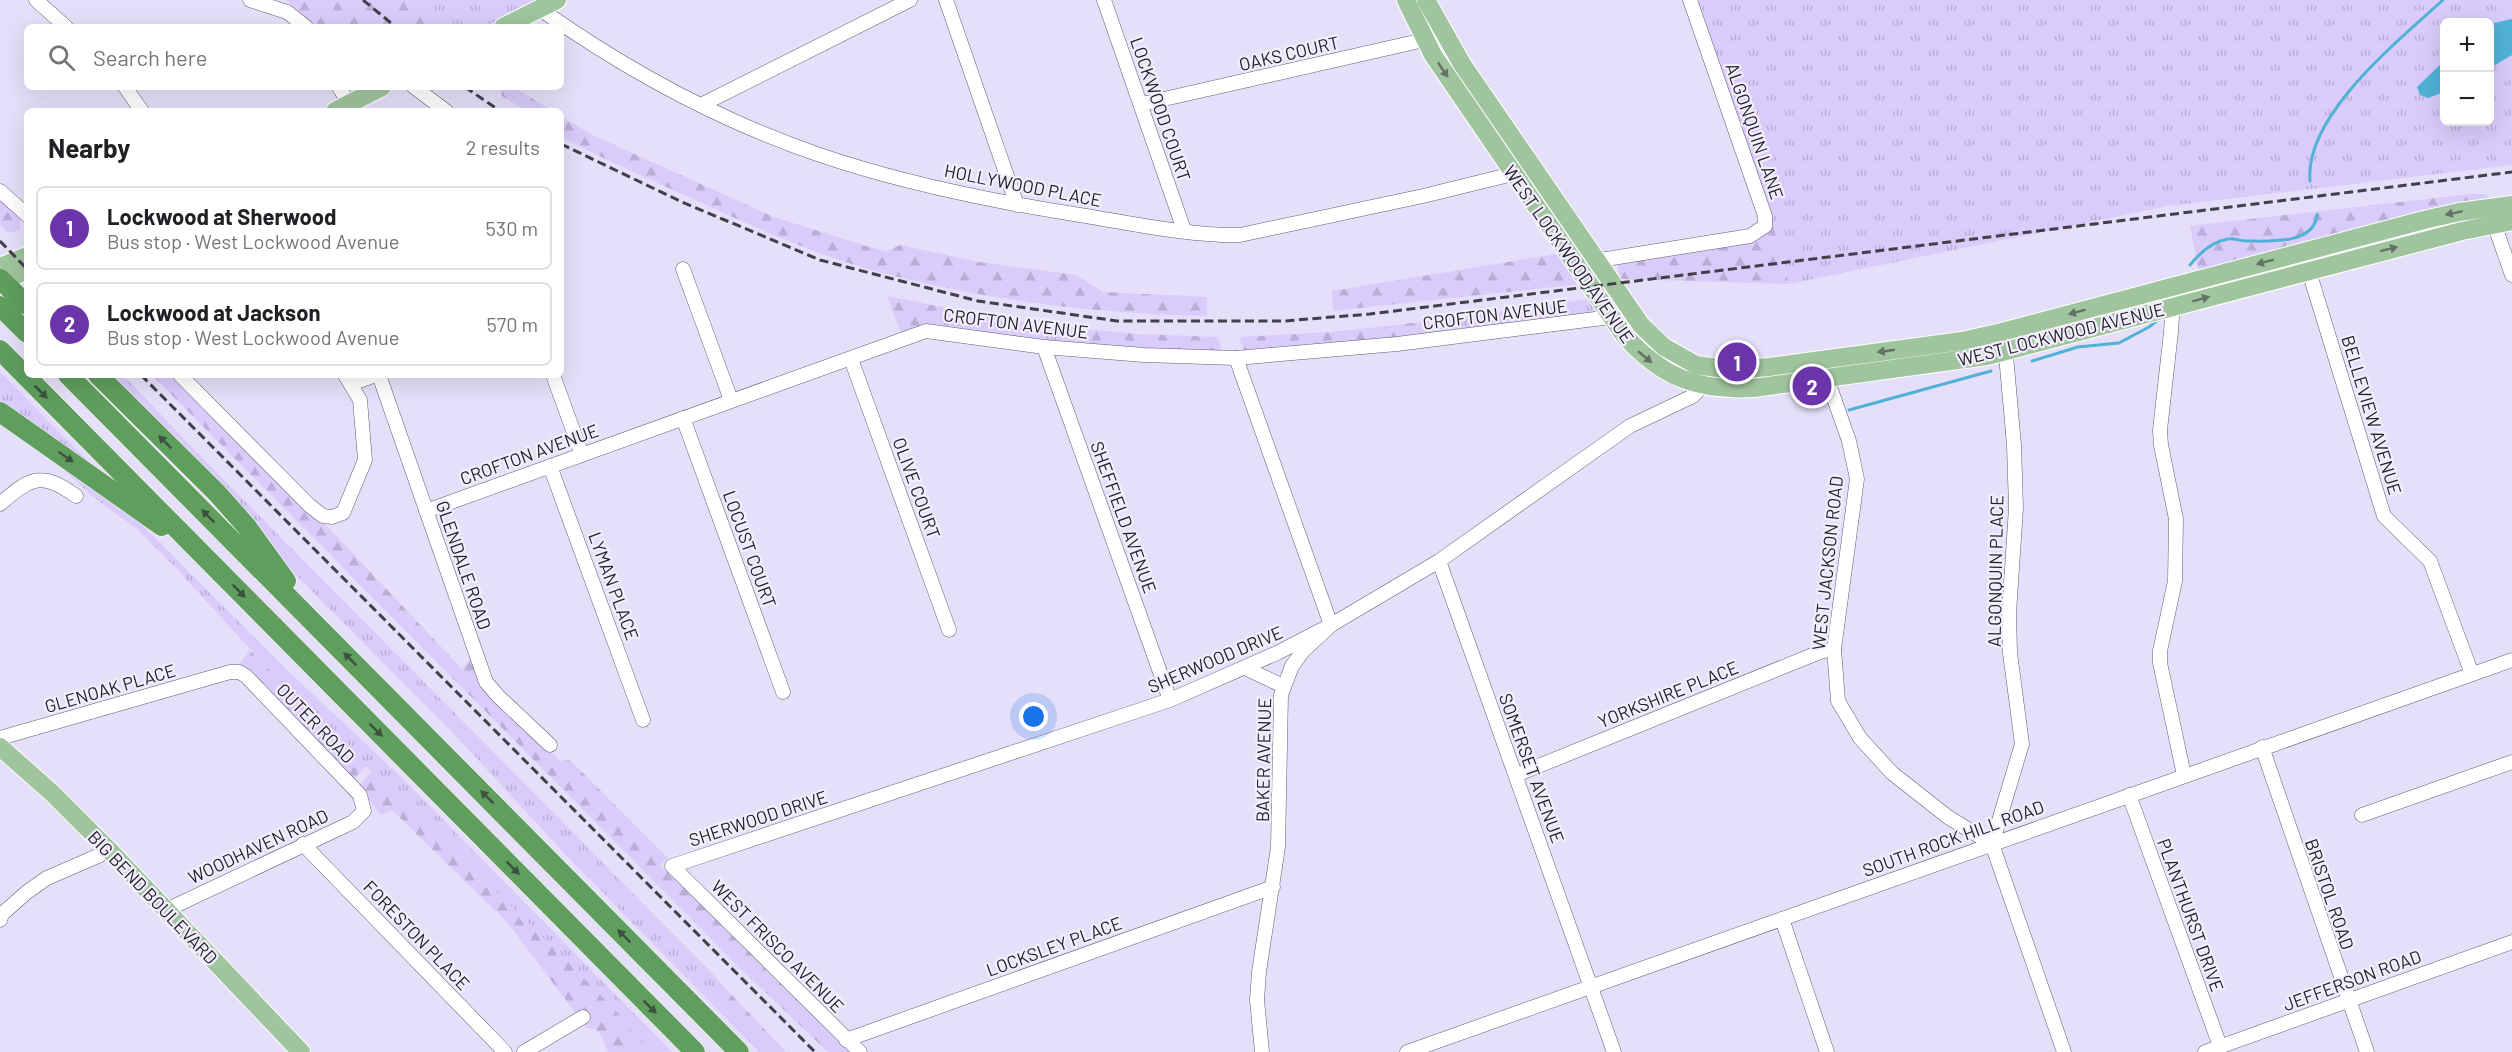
<!DOCTYPE html>
<html lang="en">
<head>
<meta charset="utf-8">
<style>
  body { margin:0; font-family:Barlow,sans-serif; background:#f2f2f2; color:#202124 }
  .controls { position:absolute; right:18px; top:18px; display:grid; overflow:hidden; border-radius:9px; box-shadow:0 6px 24px #0002 }
  .controls button { width:54px; height:54px; display:grid; place-items:center; padding:0; border:0; border-bottom:2px solid #e0e0e0; background:#fff; color:#202124; font:30px sans-serif }
  .you { position:absolute; left:1034px; top:717px; width:21px; height:21px; margin:-15px; border:4px solid #fff; border-radius:50%; background:#1a73e8; box-shadow:0 0 0 9px #1a73e833 }
  .badge { display:grid; place-items:center; width:39px; height:39px; border-radius:50%; background:#6b34aa; color:#fff; font-size:20px; font-weight:700 }
  .pin { position:absolute; translate:-50% -50%; border:3px solid #fff; box-shadow:0 2px 6px #0006 }
  .list { margin:0; padding:0; list-style:none }
  h2 { display:flex; justify-content:space-between; align-items:center; height:78px; margin:0; padding:0 24px; font-size:26px }
  h2 small { font-size:20px; font-weight:400; color:#757577 }
  .list li { display:grid; grid-template-columns:39px 1fr auto; gap:18px; align-items:center; box-sizing:border-box; height:84px; margin:0 12px 12px; padding:0 12px; border:2px solid #e0e0e0; border-radius:9px }
  .list b { display:block; font-size:22px; white-space:nowrap }
  .list p { margin:0; font-size:20px; white-space:nowrap; color:#757577 }
  .list em { font-size:20px; font-style:normal; color:#757577 }
  .icon { flex:none; width:33px; height:33px; fill:none; stroke:currentColor; stroke-width:2; stroke-linecap:round; stroke-linejoin:round }
  .map { position:relative; flex:none; width:2512px; height:1052px; overflow:hidden }
  .search { position:absolute; background:#fff; box-shadow:0 6px 24px #0002; left:24px; top:24px; width:540px; height:66px; display:flex; align-items:center; gap:15px; box-sizing:border-box; padding:0 21px; border-radius:9px; color:#757577; font-size:22px }
  .panel { position:absolute; background:#fff; box-shadow:0 6px 24px #0002; left:24px; top:108px; width:540px; height:270px; border-radius:9px }
  .map>svg:first-child { display:block }
  .grass { fill:url(#grass-tufts); fill-rule:evenodd }
  .forest { fill:url(#forest-firs) }
  .water { fill:#51b2d8 }
  .lines { fill:none; stroke-linecap:round; stroke-linejoin:round }
  .stream { stroke:#51b2d8; stroke-width:3 }
  .minor-casing { stroke:#625c71; stroke-width:15 }
  .major-casing { stroke:#fff; stroke-width:20 }
  .highway-casing { stroke:#fff; stroke-width:21 }
  .minor { stroke:#fff; stroke-width:14 }
  .major { stroke:#a0c59e; stroke-width:18 }
  .highway { stroke:#609e5d; stroke-width:20 }
  .rail { stroke:#423f4b; stroke-width:3; stroke-dasharray:9 4.5; stroke-linecap:butt }
  .oneway { fill:#627264 }
  .oneway2 { fill:#3b523e }
  .labels { text-anchor:middle; dominant-baseline:central; stroke-width:4.5; stroke-linejoin:round; paint-order:stroke }
  .street-label { font-size:18px; fill:#232029; stroke:#f3eefe }
</style>
</head>
<body>
<div class="map">
<svg width="2512" height="1052" viewBox="0 0 2512 1052">
  <defs>
    <pattern id="grass-tufts" width="24" height="20" patternUnits="userSpaceOnUse" patternTransform="scale(1.5)"><rect width="24" height="20" fill="#d9cbfa"/><path d="M3 7l-1-3M5 7V3M7 7l1-3M15 17l-1-3M17 17v-4M19 17l1-3" fill="none" stroke="#baaed6"/></pattern>
    <pattern id="forest-firs" width="22" height="20" patternUnits="userSpaceOnUse" patternTransform="scale(1.5)"><rect width="22" height="20" fill="#d9cbfa"/><path d="M5 1l3.5 6h-7zM16 11l3.5 6h-7z" fill="#baaed6"/></pattern>
  </defs>
  <rect width="100%" height="100%" fill="#e6dff9"/>
  <!-- grass -->
  <g class="grass">
    <path d="M414,0H538L485,27H447Z"/>
    <path d="M1695,0H2512V165L2168,206L1789,284L1773,225ZM2444,22H2490V122H2444Z"/>
    <path d="M1590,299L1596,309L1587,314L1446,332L1441,320Z"/>
    <path d="M947,308L1025,322L1084,329L1087,345L1034,340L949,326Z"/>
    <path d="M0,372L99,472L0,407Z"/>
    <path d="M108,375H123L217,473L710,971L728,991L721,1000L768,1052H759L565,854L457,737L287,566L247,516Z"/>
    <path d="M47,454L119,505L139,522L286,669L400,776L672,1052H648L620,1015L573,967L285,687L175,567L138,530L92,496Z"/>
  </g>
  <!-- forest -->
  <g class="forest">
    <path d="M286,0H414L447,27H316Z"/>
    <path d="M500,87H513L553,111H526L502,96Z"/>
    <path d="M561,116L590,134L774,217L869,247L887,251L900,245L979,262L1076,275L1103,292L1207,297V316C1093,313 989,301 879,272C811,254 748,224 684,195C643,176 601,158 561,137Z"/>
    <path d="M2470,194H2487L2488,199L2199,274L2190,226Z"/>
    <path d="M0,197L20,218V230L9,233L0,225Z"/>
    <path d="M1773,225L1789,284L1620,279L1617,261L1766,234Z"/>
    <path d="M1562,253L1581,284L1333,311L1332,291Z"/>
    <path d="M887,296L947,308L949,326L931,324L901,333Z"/>
    <path d="M1441,320L1446,332L1350,344L1244,351L1239,337L1332,332Z"/>
    <path d="M1084,329L1137,334L1218,337L1222,352L1087,345Z"/>
    <path d="M152,375H173L310,512L324,523L462,669L471,658L491,694L560,761L570,760L668,858L660,865L854,1052H828L741,969Z"/>
    <path d="M250,650L339,741L367,765L353,780L237,667Z"/>
    <path d="M373,770L573,967L620,1015L648,1052H608C603,1041 601,1027 587,1028L507,922L392,810L381,815L358,786Z"/>
    <path d="M728,991L786,1052H768L720,1000Z"/>
  </g>
  <!-- water -->
  <g class="water">
    <path d="M2512,19V55L2490,68V24Z"/>
    <path d="M2444,61V92L2428,98L2420,95L2417,87Z"/>
  </g>
  <g class="lines">
    <!-- stream -->
    <g class="stream">
      <path d="M2310,181C2304,116 2398,41 2443,0"/>
      <path d="M2190,265C2199,254 2213,241 2228,239C2234,238 2240,241 2246,241C2268,241 2314,245 2317,215"/>
      <path d="M2032,361L2078,347L2119,343L2149,327L2159,319"/>
      <path d="M1849,410L1991,371"/>
    </g>
    <!-- minor casing -->
    <g class="minor-casing">
      <g id="minor">
        <path d="M36,0L66,27"/>
        <path d="M250,0L287,12L306,27"/>
        <path d="M946,0L1017,205"/>
        <path d="M1104,0L1184,230"/>
        <path d="M540,9C625,69 718,120 817,154C904,184 995,202 1086,216C1134,224 1192,236 1240,235L1423,196L1533,169"/>
        <path d="M125,87L142,111"/>
        <path d="M339,87L349,104"/>
        <path d="M414,87L446,111"/>
        <path d="M1142,104L1424,40L1442,32"/>
        <path d="M701,105L910,0"/>
        <path d="M0,191L27,215"/>
        <path d="M2492,218L2512,275"/>
        <path d="M2303,252L2384,516L2430,561L2472,674"/>
        <path d="M1575,264L1750,236L1765,226V216L1690,0"/>
        <path d="M683,269L731,400"/>
        <path d="M2173,300L2171,332L2160,430L2161,445L2176,519L2175,581L2160,651V663L2184,775"/>
        <path d="M1044,347L1170,700"/>
        <path d="M1236,358L1331,625L1303,651L1292,666L1281,695L1278,847L1259,972L1257,1000L1262,1052"/>
        <path d="M851,359L949,630"/>
        <path d="M1824,370L1849,441L1857,479L1834,649L1838,701L1860,738L1892,773L1948,817L1992,844L2064,1052"/>
        <path d="M180,375L310,506L323,516L332,517L343,513L365,460L360,400L345,375"/>
        <path d="M379,375L486,682L498,696L550,745"/>
        <path d="M553,375L582,455"/>
        <path d="M351,384L376,375"/>
        <path d="M683,418L783,692"/>
        <path d="M550,466L643,720"/>
        <path d="M0,504C31,477 42,471 76,496"/>
        <path d="M426,511L926,331L1044,347L1144,355L1236,358L1397,344L1611,317L1627,306"/>
        <path d="M1439,561L1614,1052"/>
        <path d="M1245,668L1283,686"/>
        <path d="M0,738L230,672H239L246,676L360,795L364,811L353,822L164,911"/>
        <path d="M2262,747L2367,1052"/>
        <path d="M1516,775L1820,652L1834,649"/>
        <path d="M2129,795L2220,1046"/>
        <path d="M2362,815L2512,762"/>
        <path d="M303,844L505,1052"/>
        <path d="M1992,844L2022,744L2010,653L2009,613L2016,508L2014,445L2005,344"/>
        <path d="M1782,919L1827,1052"/>
        <path d="M0,920L2,914L27,892L47,878L100,855L108,849"/>
        <path d="M846,1040L1273,887"/>
        <path d="M524,1052L583,1017"/>
        <path d="M860,1052L672,866L1170,700L1277,653L1331,625L1439,561L1630,426L1693,396L1702,386L1705,376"/>
        <path d="M1407,1052L2512,660"/>
        <path d="M2205,1052L2512,942"/>
      </g>
    </g>
    <!-- major casing -->
    <g class="major-casing">
      <g id="major">
        <path d="M1406,0L1433,55L1624,335C1662,378 1698,391 1754,388L1987,356L2462,231L2512,221"/>
        <path d="M1426,0L1462,64L1641,325L1664,347L1696,365L1732,370L1769,367L1962,341L2002,332L2424,220L2459,212L2512,205"/>
        <path d="M503,27L557,0"/>
        <path d="M335,111L382,87"/>
        <path d="M0,267L27,256"/>
        <path d="M0,283L27,270"/>
        <path d="M0,747L52,793L108,849L301,1052"/>
      </g>
    </g>
    <!-- highway casing -->
    <g class="highway-casing">
      <g id="highway">
        <path d="M0,279L27,305"/>
        <path d="M0,306L27,333"/>
        <path d="M0,350L695,1052"/>
        <path d="M68,375L739,1052"/>
        <path d="M98,375L217,493L247,527L286,581"/>
        <path d="M0,412L162,526"/>
      </g>
    </g>
    <!-- minor -->
    <use href="#minor" class="minor"/>
    <!-- major -->
    <use href="#major" class="major"/>
    <!-- highway -->
    <use href="#highway" class="highway"/>
    <!-- rail -->
    <g class="rail">
      <path d="M363,0L396,27"/>
      <path d="M465,87L500,111"/>
      <path d="M561,144L682,202L820,260L978,301L1117,321H1284L1370,314L2512,172"/>
      <path d="M0,241L27,269"/>
      <path d="M141,375L815,1052"/>
    </g>
  </g>
  <!-- one-way arrows -->
  <defs><path id="oneway-solid" d="M-6-.8H1V-3.2L6.5 0L1 3.2V.8H-6Z" transform="scale(1.5)"/></defs>
  <g class="oneway">
    <use href="#oneway-solid" transform="translate(1443 70) rotate(56)"/>
    <use href="#oneway-solid" transform="translate(2454 213) rotate(168)"/>
    <use href="#oneway-solid" transform="translate(2389 249) rotate(-14)"/>
    <use href="#oneway-solid" transform="translate(2265 262) rotate(165)"/>
    <use href="#oneway-solid" transform="translate(2201 299) rotate(-15)"/>
    <use href="#oneway-solid" transform="translate(2077 312) rotate(165)"/>
    <use href="#oneway-solid" transform="translate(1886 351) rotate(172)"/>
    <use href="#oneway-solid" transform="translate(1645 357) rotate(40)"/>
  </g>
  <g class="oneway2">
    <use href="#oneway-solid" transform="translate(41 392) rotate(45)"/>
    <use href="#oneway-solid" transform="translate(165 442) rotate(-135)"/>
    <use href="#oneway-solid" transform="translate(66 457) rotate(35)"/>
    <use href="#oneway-solid" transform="translate(208 516) rotate(-135)"/>
    <use href="#oneway-solid" transform="translate(239 591) rotate(45)"/>
    <use href="#oneway-solid" transform="translate(350 659) rotate(-135)"/>
    <use href="#oneway-solid" transform="translate(376 730) rotate(45)"/>
    <use href="#oneway-solid" transform="translate(487 797) rotate(-135)"/>
    <use href="#oneway-solid" transform="translate(513 868) rotate(45)"/>
    <use href="#oneway-solid" transform="translate(624 936) rotate(-135)"/>
    <use href="#oneway-solid" transform="translate(650 1007) rotate(45)"/>
  </g>
  <g class="labels">
    <!-- street labels -->
    <g class="street-label">
      <text transform="translate(1289 53) rotate(-13)">OAKS COURT</text>
      <text transform="translate(1161 109) rotate(71)">LOCKWOOD COURT</text>
      <text transform="translate(1755 131) rotate(71)">ALGONQUIN LANE</text>
      <text transform="translate(1023 185) rotate(11)">HOLLYWOOD PLACE</text>
      <text transform="translate(1569 254) rotate(55)">WEST LOCKWOOD AVENUE</text>
      <text transform="translate(1495 314) rotate(-7)">CROFTON AVENUE</text>
      <text transform="translate(1016 323) rotate(7)">CROFTON AVENUE</text>
      <text transform="translate(2061 334) rotate(-14)">WEST LOCKWOOD AVENUE</text>
      <text transform="translate(2372 415) rotate(73)">BELLEVIEW AVENUE</text>
      <text transform="translate(529 454) rotate(-20)">CROFTON AVENUE</text>
      <text transform="translate(917 488) rotate(70)">OLIVE COURT</text>
      <text transform="translate(1124 517) rotate(70)">SHEFFIELD AVENUE</text>
      <text transform="translate(750 549) rotate(70)">LOCUST COURT</text>
      <text transform="translate(1827 563) rotate(-84)">WEST JACKSON ROAD</text>
      <text transform="translate(464 565) rotate(71)">GLENDALE ROAD</text>
      <text transform="translate(1995 571) rotate(-89)">ALGONQUIN PLACE</text>
      <text transform="translate(614 586) rotate(70)">LYMAN PLACE</text>
      <text transform="translate(1215 659) rotate(-23)">SHERWOOD DRIVE</text>
      <text transform="translate(110 688) rotate(-16)">GLENOAK PLACE</text>
      <text transform="translate(1668 694) rotate(-22)">YORKSHIRE PLACE</text>
      <text transform="translate(316 723) rotate(46)">OUTER ROAD</text>
      <text transform="translate(1263 760) rotate(-89)">BAKER AVENUE</text>
      <text transform="translate(1532 768) rotate(70)">SOMERSET AVENUE</text>
      <text transform="translate(758 818) rotate(-18)">SHERWOOD DRIVE</text>
      <text transform="translate(1953 838) rotate(-20)">SOUTH ROCK HILL ROAD</text>
      <text transform="translate(258 846) rotate(-25)">WOODHAVEN ROAD</text>
      <text transform="translate(2330 894) rotate(71)">BRISTOL ROAD</text>
      <text transform="translate(153 897) rotate(46)">BIG BEND BOULEVARD</text>
      <text transform="translate(2191 915) rotate(70)">PLANTHURST DRIVE</text>
      <text transform="translate(417 935) rotate(46)">FORESTON PLACE</text>
      <text transform="translate(778 946) rotate(45)">WEST FRISCO AVENUE</text>
      <text transform="translate(1054 946) rotate(-20)">LOCKSLEY PLACE</text>
      <text transform="translate(2352 980) rotate(-20)">JEFFERSON ROAD</text>
    </g>
  </g>
</svg>
<div class="controls">
<button>+</button>
<button>−</button>
</div>
<div class="you"></div>
<div class="pin badge" style="left:1737px;top:362px">1</div>
<div class="pin badge" style="left:1812px;top:386px">2</div>
<div class="search"><svg class="icon" aria-label="search" viewBox="0 0 24 24"><circle cx="10" cy="10" r="6"/><path d="M15 15l6 6"/></svg>Search here</div>
<section class="panel">
<h2>Nearby<small>2 results</small></h2>
<ul class="list">
<li><span class="badge">1</span><div><b>Lockwood at Sherwood</b><p>Bus stop · West Lockwood Avenue</p></div><em>530 m</em></li>
<li><span class="badge">2</span><div><b>Lockwood at Jackson</b><p>Bus stop · West Lockwood Avenue</p></div><em>570 m</em></li>
</ul>
</section>
</div>
</body>
</html>
